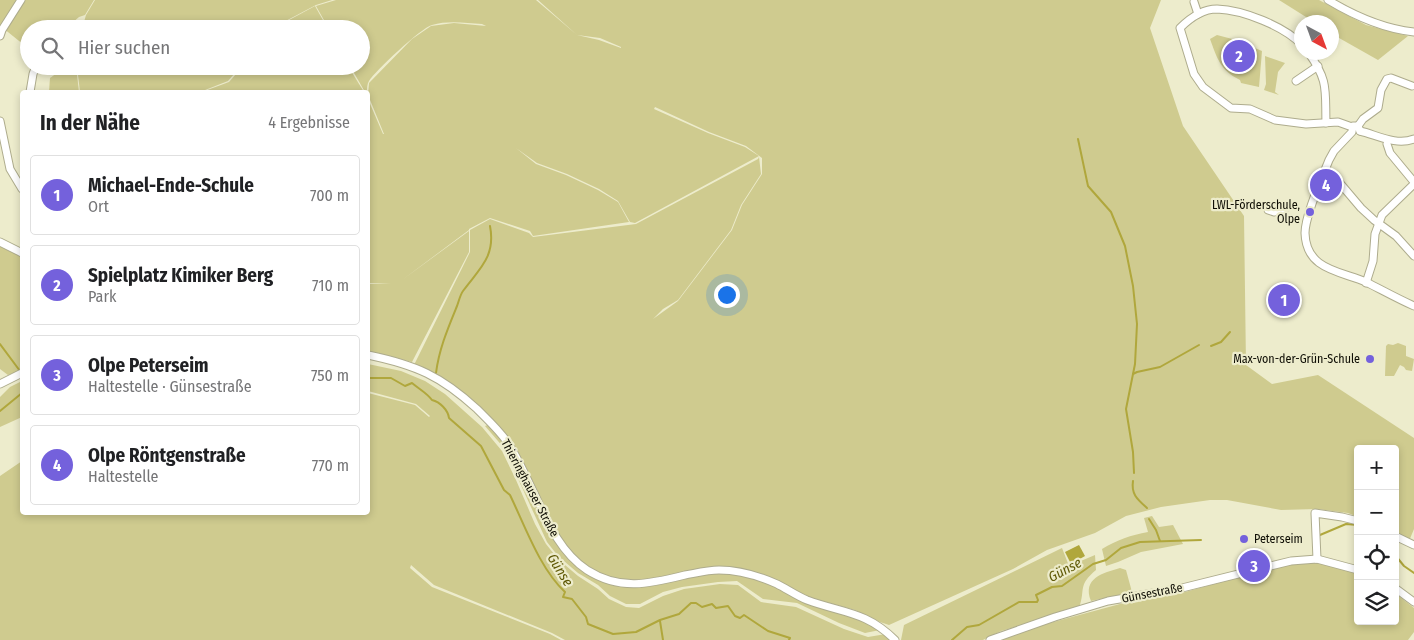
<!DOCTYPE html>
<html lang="de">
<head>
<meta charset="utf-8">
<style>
  body { margin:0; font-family:"Fira Sans Condensed",sans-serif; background:#f2f2f2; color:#202124 }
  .controls { position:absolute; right:15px; bottom:15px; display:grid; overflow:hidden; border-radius:5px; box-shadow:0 2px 8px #0003 }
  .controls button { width:45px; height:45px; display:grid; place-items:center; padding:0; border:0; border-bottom:1px solid #e0e0e0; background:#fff; color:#202124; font:25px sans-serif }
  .compass { position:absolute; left:1294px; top:15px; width:45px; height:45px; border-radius:50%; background:#fff; box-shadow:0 2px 8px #0003; rotate:139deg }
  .you { position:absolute; left:726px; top:294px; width:18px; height:18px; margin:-12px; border:4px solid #fff; border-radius:50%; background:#1a73e8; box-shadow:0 0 0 8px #1a73e833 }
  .badge { display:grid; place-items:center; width:32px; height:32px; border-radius:50%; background:#7461dc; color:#fff; font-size:16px; font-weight:700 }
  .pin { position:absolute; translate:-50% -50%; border:2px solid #fff; box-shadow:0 1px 5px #0006 }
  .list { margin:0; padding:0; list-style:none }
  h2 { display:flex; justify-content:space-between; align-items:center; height:65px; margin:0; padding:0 20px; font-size:21px }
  h2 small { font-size:16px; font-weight:400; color:#757577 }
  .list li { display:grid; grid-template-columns:32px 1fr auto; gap:15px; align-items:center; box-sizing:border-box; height:80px; margin:0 10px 10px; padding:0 10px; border:1px solid #e0e0e0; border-radius:5px }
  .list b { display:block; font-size:19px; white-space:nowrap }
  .list p { margin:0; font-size:16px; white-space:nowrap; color:#757577 }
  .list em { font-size:16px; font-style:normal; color:#757577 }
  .icon { flex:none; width:28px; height:28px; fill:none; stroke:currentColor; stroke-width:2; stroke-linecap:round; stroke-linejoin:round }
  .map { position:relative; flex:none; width:1414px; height:640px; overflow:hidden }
  .search { position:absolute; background:#fff; box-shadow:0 2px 8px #0003; left:20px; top:20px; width:350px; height:55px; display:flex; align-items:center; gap:12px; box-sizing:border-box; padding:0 18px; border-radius:28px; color:#757577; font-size:19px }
  .panel { position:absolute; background:#fff; box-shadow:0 2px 8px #0003; left:20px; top:90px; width:350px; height:425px; border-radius:5px }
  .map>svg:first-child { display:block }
  .green { fill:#cfcb8f }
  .water { fill:#b0a73c }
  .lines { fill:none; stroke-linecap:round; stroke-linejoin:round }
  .stream { stroke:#b0a73c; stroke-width:2 }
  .minor-casing { stroke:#aeac8d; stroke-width:9 }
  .minor { stroke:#fff; stroke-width:7 }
  .poi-dot { fill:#7461dc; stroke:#edeccc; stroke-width:2 }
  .labels { text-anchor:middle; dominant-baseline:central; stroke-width:4.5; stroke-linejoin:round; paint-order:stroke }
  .poi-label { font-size:12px; fill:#0e0d04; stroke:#edeccc; text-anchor:end }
  .street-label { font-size:12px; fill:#0e0d04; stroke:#edeccc }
  .water-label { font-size:14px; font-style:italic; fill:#5f5906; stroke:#edeccc }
</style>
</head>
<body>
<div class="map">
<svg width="1414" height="640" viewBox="0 0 1414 640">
  <rect width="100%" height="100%" fill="#edeccc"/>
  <!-- green -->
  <g class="green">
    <path d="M0,0H20L0,33Z"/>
    <path d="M21,0H94L85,15L79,17L65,29H29V49L3,28Z"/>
    <path d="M95,0H332L316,5L278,25L274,29H82L86,15Z"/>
    <path d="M336,0H536L577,35L599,40L621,48V47L600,38L577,35L538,0H1161L1150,28L1183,126L1244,216L1246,365L1272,384L1318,375L1414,438V529L1409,541L1395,534V449H1358V517L1348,513L1317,509L1281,510L1227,500H1210L1161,507L1126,516L1095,533L1047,550L1013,569L889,625L880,622L855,610L807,597L802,600L861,618L880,630L865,633L839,623L797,603L763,599L737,581L718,582L682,587L663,592L640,604H626L610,596L598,585L578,573L558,556L547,542L504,448L485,426L490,424C496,431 502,438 507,445C512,453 515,461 519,469C547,522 566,587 639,587C661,587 681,577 702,574C714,572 725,573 737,574V569C731,568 724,567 718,567C685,568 654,588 621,581C553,567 543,496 512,445C500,426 472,399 454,386C441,378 427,372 414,365L470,252V230L490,219L529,233L533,237L636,224L758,159L759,157L761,174L741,205L731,230L678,300L663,309L653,319L678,301L732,230L742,205L762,174V158L746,146L709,132L655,107L654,109L708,133L745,147L759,156L635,223L630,222L618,201L599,189L567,174L537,163L516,148L536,164L566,175L598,190L618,202L629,222L533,236L530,231L490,218L469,229V215V230L402,280L469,231V252L412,362L368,351V284L391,283L402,280L391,283H368V99L383,134H384L368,95L369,83L412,39L431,26L454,23L486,26L482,24C466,23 448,20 432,25C421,28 375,71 369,81C367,84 367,89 367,92H365L350,66H361V29H329L316,6Z"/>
    <path d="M1279,0H1319L1366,25L1408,36L1378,60L1332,34V22H1314Z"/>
    <path d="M315,6L328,29H275L278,26Z"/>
    <path d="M1217,35L1236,40L1262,51L1259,87L1241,83L1240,80C1220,70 1217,58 1210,39Z"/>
    <path d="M1265,56L1285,63L1278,72L1275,92L1279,95L1264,90L1266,84Z"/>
    <path d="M67,66H76L79,92H49L50,78Z"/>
    <path d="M77,66H241L228,81L200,92H80Z"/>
    <path d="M243,66H348L364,92H202L229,82Z"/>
    <path d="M0,244L22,255V370L8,375L0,369Z"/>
    <path d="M1398,343L1406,346V356L1414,359L1412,371L1406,370L1404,367L1400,365L1394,376H1385L1386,346L1388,344L1393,345Z"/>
    <path d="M368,364L401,371L425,381L445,394L482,427L502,451L516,480L535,524L546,544L558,559L578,576L598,589L609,599L626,607L639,608L663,596L684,589L720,584L738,585L761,602L796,607L844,629L868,637L886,634L891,640H565L552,633L434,585L411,565L410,568L432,587L550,634L561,640H0V476L22,461V512H368V393L415,405L429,417L430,416L416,404L368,391Z"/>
    <path d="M22,381V417L0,427V397L10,387Z"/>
    <path d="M1152,516L1159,527L1173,525L1183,544L1141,552L1118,562L1106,566L1102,549C1117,540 1131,535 1148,532L1144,518Z"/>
    <path d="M1062,548L1069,566L1095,555L1096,570C1077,586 1086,589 1079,608L1001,631L983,640H901L904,625Z"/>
    <path d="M1317,562L1358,573V621H1395V593L1414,608V632L1408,640H999L1035,627L1120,604L1185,592L1290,563Z"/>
    <path d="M1120,568L1126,570L1132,592L1091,601C1082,578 1103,573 1120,568Z"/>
  </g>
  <!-- water -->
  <path class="water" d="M1079,545L1085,556L1071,564L1065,552Z"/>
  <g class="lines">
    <!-- stream -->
    <g class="stream">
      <path d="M1078,139L1088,186L1111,212L1125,246L1133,286L1137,324L1135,364L1126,409L1133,452L1134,473"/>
      <path d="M0,344L20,371"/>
      <path d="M1211,346L1221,342L1230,332"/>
      <path d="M436,373C439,349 448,328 457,306C459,301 460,295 463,291C479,269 496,257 490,226"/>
      <path d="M1133,374L1137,372L1160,367L1199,345"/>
      <path d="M368,377L369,378H391L405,386L412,383C419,389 427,393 432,400C440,402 448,410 449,418L481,446L504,490L510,495C525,526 540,569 565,592L563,597L572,599L586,617L588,624L613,634L636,632L660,620L679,614L691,603H696L702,607L712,604L716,608L728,606L735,616L740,618L744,615L768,631L790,638L789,640"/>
      <path d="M0,411L22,393"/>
      <path d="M1133,481C1131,494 1137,499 1147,508"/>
      <path d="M1149,519L1156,530L1160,541"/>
      <path d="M1320,535L1346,524L1358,525"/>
      <path d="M1395,555L1404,566L1414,573"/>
      <path d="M660,621L663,640"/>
      <path d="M952,640L967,627L979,625L1019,602H1037L1038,600L1036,595L1052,587L1062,586L1093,564L1106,560L1121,548L1140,542L1201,540"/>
    </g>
    <!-- minor casing -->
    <g class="minor-casing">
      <g id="minor">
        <path d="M1328,0C1353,15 1385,29 1414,32"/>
        <path d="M1194,2L1198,14"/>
        <path d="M0,36L2,30L21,0"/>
        <path d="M1302,45C1284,26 1243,10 1217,9C1203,9 1190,18 1180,28L1194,74L1203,87L1231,108L1250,109L1275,120L1306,124L1338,122L1352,127"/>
        <path d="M1308,52C1329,81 1325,90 1326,123"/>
        <path d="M1296,81L1318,66"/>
        <path d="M30,92L33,74L36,66"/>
        <path d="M0,121L10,169L22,189"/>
        <path d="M1358,126L1363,119L1378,108L1381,90L1387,79L1391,78L1412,86"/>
        <path d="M1360,131L1358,126H1353L1352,132L1334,151L1329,160C1322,178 1305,215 1305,233C1306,270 1340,271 1366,282C1382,290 1398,299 1414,306"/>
        <path d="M1360,131C1377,135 1396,146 1414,139"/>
        <path d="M1387,144L1390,153L1414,182"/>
        <path d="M1333,175L1361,208L1374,220L1396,236L1414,256"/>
        <path d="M1268,210L1274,212L1284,210"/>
        <path d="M0,242L22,253"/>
        <path d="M1366,283L1373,261L1375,234L1382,215L1414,184"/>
        <path d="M368,355C416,365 441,376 477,409C488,420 499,430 508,443C518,458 526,477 534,493C547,521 560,552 587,570C620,591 649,584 685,575C696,573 708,570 719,570C739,570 759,576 777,584C787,589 797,596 807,600C842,613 866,611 895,640"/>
        <path d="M0,384L22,373"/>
        <path d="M1395,536L1414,545"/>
        <path d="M1317,559L1315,513L1342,517L1358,521"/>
        <path d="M1395,588L1414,602"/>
        <path d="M990,640L1055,617L1108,601L1182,588L1291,561L1317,559L1358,570"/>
      </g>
    </g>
    <!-- minor -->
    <use href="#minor" class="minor"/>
  </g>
  <!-- markers -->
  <g class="poi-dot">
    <circle cx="1310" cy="212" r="5"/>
    <circle cx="1370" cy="359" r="5"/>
    <circle cx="1244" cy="539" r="5"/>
  </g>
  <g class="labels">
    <!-- poi labels -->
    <g class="poi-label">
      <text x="1300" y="205">LWL-Förderschule,<tspan x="1300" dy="14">Olpe</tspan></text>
      <text x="1360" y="359">Max-von-der-Grün-Schule</text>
      <text x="1254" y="539" text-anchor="start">Peterseim</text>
    </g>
    <!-- street labels -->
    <g class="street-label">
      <text transform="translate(530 488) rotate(62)">Thieringhauser Straße</text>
      <text transform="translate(1152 593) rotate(-11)">Günsestraße</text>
    </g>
    <!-- water labels -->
    <g class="water-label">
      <text transform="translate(560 570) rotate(58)">Günse</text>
      <text transform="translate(1065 570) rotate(-28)">Günse</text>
    </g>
  </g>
</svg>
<div class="controls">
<button>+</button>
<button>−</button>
<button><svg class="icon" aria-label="locate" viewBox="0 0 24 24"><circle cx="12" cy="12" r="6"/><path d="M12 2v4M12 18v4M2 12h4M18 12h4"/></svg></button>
<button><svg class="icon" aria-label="layers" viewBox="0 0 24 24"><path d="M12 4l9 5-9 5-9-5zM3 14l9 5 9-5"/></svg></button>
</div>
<svg class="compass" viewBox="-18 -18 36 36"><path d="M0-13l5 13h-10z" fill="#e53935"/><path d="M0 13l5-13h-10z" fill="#757577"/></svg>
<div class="you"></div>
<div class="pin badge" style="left:1284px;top:300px">1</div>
<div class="pin badge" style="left:1239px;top:56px">2</div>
<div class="pin badge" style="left:1254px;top:566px">3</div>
<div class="pin badge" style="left:1326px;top:185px">4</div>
<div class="search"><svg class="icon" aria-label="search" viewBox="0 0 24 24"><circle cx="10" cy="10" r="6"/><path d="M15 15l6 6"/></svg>Hier suchen</div>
<section class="panel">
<h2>In der Nähe<small>4 Ergebnisse</small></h2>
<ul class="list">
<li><span class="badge">1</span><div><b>Michael-Ende-Schule</b><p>Ort</p></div><em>700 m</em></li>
<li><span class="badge">2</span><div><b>Spielplatz Kimiker Berg</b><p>Park</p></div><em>710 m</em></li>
<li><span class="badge">3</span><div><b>Olpe Peterseim</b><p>Haltestelle · Günsestraße</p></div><em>750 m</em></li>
<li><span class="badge">4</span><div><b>Olpe Röntgenstraße</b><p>Haltestelle</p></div><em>770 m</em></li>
</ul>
</section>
</div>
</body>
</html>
